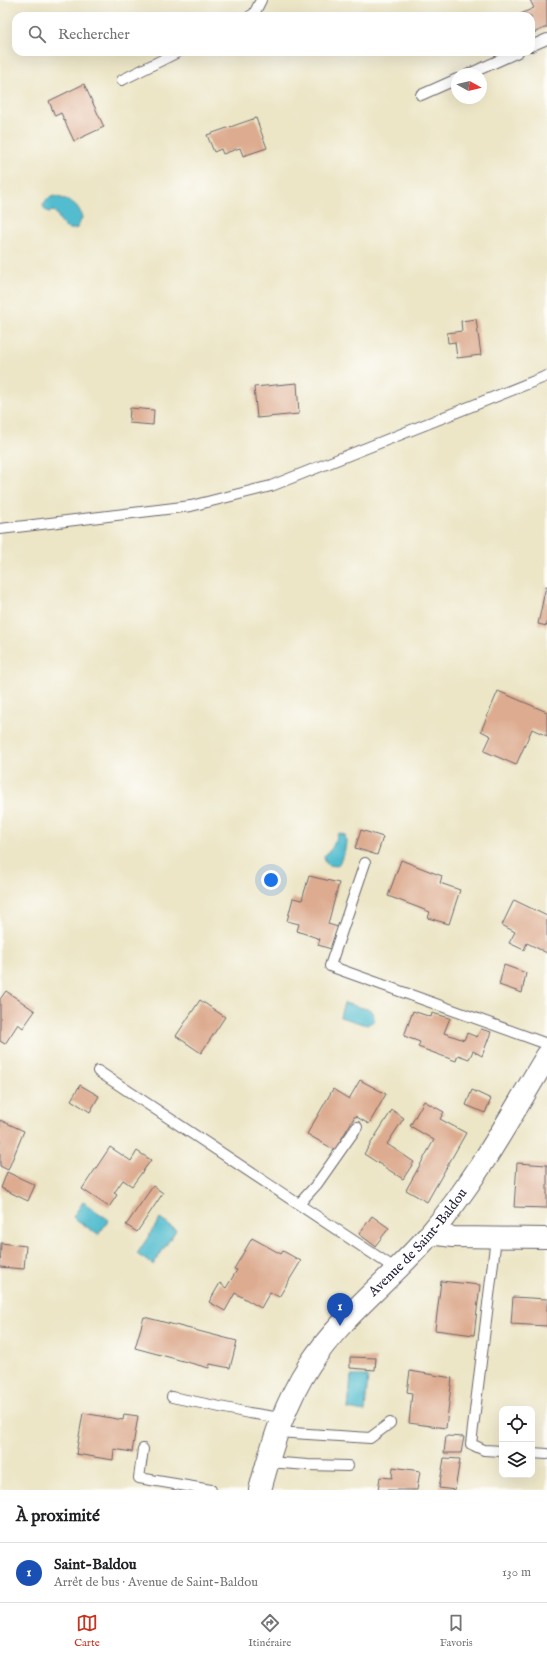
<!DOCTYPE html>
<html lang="fr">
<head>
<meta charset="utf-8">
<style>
  body { margin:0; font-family:"IM FELL English",serif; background:#f2f2f2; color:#202124 }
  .controls { position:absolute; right:12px; bottom:12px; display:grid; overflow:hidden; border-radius:8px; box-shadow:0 4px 16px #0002 }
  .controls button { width:36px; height:36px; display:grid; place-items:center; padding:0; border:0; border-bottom:1px solid #e0e0e0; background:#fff; color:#202124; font:20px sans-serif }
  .compass { position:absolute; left:451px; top:68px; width:36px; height:36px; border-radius:50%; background:#fff; box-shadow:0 4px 16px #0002; rotate:98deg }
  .you { position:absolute; left:271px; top:880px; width:14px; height:14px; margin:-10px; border:3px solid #fff; border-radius:50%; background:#1a73e8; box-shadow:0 0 0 6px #1a73e833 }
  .badge { display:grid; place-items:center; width:26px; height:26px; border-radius:50%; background:#c8321e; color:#fff; font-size:13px; font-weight:700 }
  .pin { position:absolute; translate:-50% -33px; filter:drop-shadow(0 1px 2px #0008) }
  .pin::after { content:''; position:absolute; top:21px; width:14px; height:12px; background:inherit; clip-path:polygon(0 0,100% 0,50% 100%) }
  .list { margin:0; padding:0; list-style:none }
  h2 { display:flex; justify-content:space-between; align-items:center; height:52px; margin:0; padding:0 16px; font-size:17px }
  h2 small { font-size:13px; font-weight:400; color:#757577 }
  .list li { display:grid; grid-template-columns:26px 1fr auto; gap:12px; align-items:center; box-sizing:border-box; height:60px; padding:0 16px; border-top:1px solid #e0e0e0 }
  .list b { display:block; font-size:15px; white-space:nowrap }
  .list p { margin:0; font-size:13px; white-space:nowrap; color:#757577 }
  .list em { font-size:13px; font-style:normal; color:#757577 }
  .icon { flex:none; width:22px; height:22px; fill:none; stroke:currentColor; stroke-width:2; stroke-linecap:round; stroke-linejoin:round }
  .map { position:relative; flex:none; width:547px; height:1490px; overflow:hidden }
  .search { position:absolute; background:#fff; box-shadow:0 4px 16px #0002; left:12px; right:12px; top:12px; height:44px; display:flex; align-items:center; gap:10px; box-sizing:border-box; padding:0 14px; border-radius:12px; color:#757577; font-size:15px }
  .sheet { height:112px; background:#fff }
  nav { display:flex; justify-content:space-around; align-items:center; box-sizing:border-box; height:56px; border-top:1px solid #e0e0e0; background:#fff; font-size:11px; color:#757577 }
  nav a { display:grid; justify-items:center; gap:2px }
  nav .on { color:#c8321e }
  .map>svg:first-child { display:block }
  .water { fill:#53bdcf; stroke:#3a7085 }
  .building { fill:#ddab8f }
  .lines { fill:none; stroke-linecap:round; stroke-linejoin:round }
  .lane-casing { stroke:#69666c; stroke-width:12 }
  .street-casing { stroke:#69666c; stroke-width:22 }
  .secondary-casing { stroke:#69666c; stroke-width:24 }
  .lane { stroke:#fff; stroke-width:10 }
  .street { stroke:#fff; stroke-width:20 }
  .secondary { stroke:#fff; stroke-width:22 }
  .labels { text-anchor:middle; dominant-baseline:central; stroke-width:4; stroke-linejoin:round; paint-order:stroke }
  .street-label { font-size:14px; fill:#22223b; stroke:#fdfcf7 }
</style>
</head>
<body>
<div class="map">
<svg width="547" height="1490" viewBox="0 0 547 1490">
  <rect width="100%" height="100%" fill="#fdfcf7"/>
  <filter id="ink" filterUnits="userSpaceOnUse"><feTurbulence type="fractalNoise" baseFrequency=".025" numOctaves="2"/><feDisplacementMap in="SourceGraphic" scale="8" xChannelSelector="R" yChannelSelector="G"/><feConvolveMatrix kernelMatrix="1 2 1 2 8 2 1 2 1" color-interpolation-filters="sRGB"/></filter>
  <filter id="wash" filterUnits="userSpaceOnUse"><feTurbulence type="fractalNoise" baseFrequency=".012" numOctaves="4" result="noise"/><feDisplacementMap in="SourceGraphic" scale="16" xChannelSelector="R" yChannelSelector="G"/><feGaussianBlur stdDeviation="0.9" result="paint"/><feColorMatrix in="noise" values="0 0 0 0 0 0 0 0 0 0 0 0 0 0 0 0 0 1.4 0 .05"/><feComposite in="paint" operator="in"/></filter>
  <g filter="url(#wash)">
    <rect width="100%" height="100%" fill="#ece5c6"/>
    <!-- water -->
    <g class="water">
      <path d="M54,196C68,200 79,202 82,218L77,228C61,233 62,219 54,211L49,212L45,210L43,205L47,199Z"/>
      <path d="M339,833L345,835C348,844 343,859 337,866L329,865L325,862L324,856L332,848Z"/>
      <path d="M344,1003L371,1010L375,1020L367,1025L340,1017Z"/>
      <path d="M83,1202L109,1220L98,1235L73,1217Z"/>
      <path d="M160,1219L176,1230L153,1265L137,1254Z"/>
      <path d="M351,1376H368L365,1412L348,1409Z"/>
    </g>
    <g id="blocks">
      <!-- building -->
      <g class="building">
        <path d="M530,0H547V27L531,34V16H516L534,8Z"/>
        <path d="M84,84L104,127L74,141L61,113L55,116L49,101Z"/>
        <path d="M256,118L267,148L243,156L240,148L223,154L221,149L214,152L207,135Z"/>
        <path d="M476,319L481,355L457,358L455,342L448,343L447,333L462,331L461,321Z"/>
        <path d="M297,383L299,414L257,418L254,387Z"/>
        <path d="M130,408L154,410L153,425L129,423Z"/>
        <path d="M546,586H547V626L538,624Z"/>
        <path d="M498,691L547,712V736L532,729L516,765L484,751L491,736L481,731Z"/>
        <path d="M361,830L383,837L377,855L355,848Z"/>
        <path d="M401,860L442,876L440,883L460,890L449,924L428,918L430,912L388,896Z"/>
        <path d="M309,876L339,883L328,924L338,927L331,949L318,945L320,939L297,931L299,924L287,921L293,898L302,900Z"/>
        <path d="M514,900L547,916V953L527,943L524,950L509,943L515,932L502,925Z"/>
        <path d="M504,965L526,973L522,993L499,985Z"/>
        <path d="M6,991L35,1011L23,1028L18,1024L5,1044L0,1041V999Z"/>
        <path d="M200,1000L225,1017L201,1053L176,1036Z"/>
        <path d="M413,1011L431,1017L432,1013L450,1018L444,1033L464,1040L467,1033L477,1037L481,1029L491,1032L482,1056L473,1051L469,1059L458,1055L456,1061L418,1047L420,1042L404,1036Z"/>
        <path d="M360,1080L386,1094L369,1124L355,1116L335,1150L307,1134L333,1089L349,1099Z"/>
        <path d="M80,1085L99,1096L90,1112L71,1100Z"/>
        <path d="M472,1090L491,1099L485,1113L466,1105Z"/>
        <path d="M424,1101L444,1112L440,1119L466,1133L427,1202L406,1190L434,1140L410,1126Z"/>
        <path d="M392,1110L404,1118L387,1144L414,1162L403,1179L364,1154Z"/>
        <path d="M0,1120L24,1131L8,1170L0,1166Z"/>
        <path d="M110,1147L131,1161L137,1151L151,1160L132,1186L123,1180L114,1193L117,1195L109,1207L82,1189Z"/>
        <path d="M517,1163L547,1165V1208L514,1207Z"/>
        <path d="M7,1172L35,1185L28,1201L1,1188Z"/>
        <path d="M153,1186L163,1193L137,1232L126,1225Z"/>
        <path d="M372,1216L389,1228L375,1246L359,1234Z"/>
        <path d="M252,1238L281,1254L283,1251L301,1261L279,1297L270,1292L261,1308L235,1293L225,1311L209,1302L220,1283L226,1288L237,1270L234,1269Z"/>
        <path d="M1,1243L26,1246L24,1269L0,1267Z"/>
        <path d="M441,1281L480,1285L474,1335L435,1330Z"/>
        <path d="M513,1297L547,1299V1326L511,1324Z"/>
        <path d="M144,1317L237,1341L230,1368L210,1364L209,1368L135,1348Z"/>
        <path d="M350,1357L376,1358L375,1370L350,1368Z"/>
        <path d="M410,1371L452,1378L446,1428L409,1423L412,1393L407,1392Z"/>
        <path d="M83,1413L123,1420L124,1414L138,1416L132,1452L114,1449L113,1460L76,1454Z"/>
        <path d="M446,1436L464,1437L461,1453H444Z"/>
        <path d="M444,1458L460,1459L455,1490L439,1488Z"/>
        <path d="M393,1467L420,1471L417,1490H378L380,1477L392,1478Z"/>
      </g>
    </g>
  </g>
  <g filter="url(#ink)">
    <use href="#blocks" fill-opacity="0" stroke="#69666c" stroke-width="1"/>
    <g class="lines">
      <!-- lane casing -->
      <g class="lane-casing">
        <g id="lane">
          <path d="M250,16L254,14L261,0"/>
          <path d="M531,46L547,39"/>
          <path d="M469,74L518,52"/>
          <path d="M122,80L178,52"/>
          <path d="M421,95L457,79"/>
          <path d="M0,529L191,506L271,486L547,376"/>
          <path d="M365,863L330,966L547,1044"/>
          <path d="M98,1071L396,1269"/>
          <path d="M299,1204L317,1184L357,1127"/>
          <path d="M496,1238L471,1444L484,1450L502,1451"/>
          <path d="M172,1397L249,1413L281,1418"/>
          <path d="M277,1432L370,1438L390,1423"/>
          <path d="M143,1449L139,1478L211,1490"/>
          <path d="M532,1453L547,1454"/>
          <path d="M268,1462L308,1465L348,1466"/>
        </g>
      </g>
      <!-- street casing -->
      <g class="street-casing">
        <path id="street" d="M430,1234L453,1237L547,1238"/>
      </g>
      <!-- secondary casing -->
      <g class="secondary-casing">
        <g id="secondary">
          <path id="s1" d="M260,1490C272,1445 284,1404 310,1364C343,1314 393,1278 431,1233C477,1179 510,1117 547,1056"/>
        </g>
      </g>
      <!-- lane -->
      <use href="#lane" class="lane"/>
      <!-- street -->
      <use href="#street" class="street"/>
      <!-- secondary -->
      <use href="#secondary" class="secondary"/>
    </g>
  </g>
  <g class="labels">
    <!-- street labels -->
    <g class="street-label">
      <text stroke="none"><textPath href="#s1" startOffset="299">Avenue de Saint-Baldou</textPath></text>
    </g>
  </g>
</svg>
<div class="controls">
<button><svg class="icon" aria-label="locate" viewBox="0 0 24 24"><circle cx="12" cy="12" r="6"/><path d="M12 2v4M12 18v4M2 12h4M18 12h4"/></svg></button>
<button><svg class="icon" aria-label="layers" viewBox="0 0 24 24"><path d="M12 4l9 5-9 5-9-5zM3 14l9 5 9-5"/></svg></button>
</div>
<svg class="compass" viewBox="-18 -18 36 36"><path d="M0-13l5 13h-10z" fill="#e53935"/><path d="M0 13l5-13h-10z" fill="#757577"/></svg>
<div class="you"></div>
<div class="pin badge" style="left:340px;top:1326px;background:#1a4fb4">1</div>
<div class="search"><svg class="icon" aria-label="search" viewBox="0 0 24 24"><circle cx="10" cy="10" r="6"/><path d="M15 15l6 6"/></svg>Rechercher</div>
</div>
<section class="sheet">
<h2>À proximité<small></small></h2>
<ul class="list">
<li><span class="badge" style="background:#1a4fb4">1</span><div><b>Saint-Baldou</b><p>Arrêt de bus · Avenue de Saint-Baldou</p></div><em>130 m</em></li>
</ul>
</section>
<nav>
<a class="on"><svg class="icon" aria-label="map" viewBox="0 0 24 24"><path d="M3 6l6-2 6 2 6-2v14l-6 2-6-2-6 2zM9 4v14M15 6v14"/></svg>Carte</a>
<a><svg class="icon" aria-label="directions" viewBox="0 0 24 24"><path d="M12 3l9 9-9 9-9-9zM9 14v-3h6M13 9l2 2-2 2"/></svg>Itinéraire</a>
<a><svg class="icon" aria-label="saved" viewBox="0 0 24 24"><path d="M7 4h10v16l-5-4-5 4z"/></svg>Favoris</a>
</nav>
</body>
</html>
